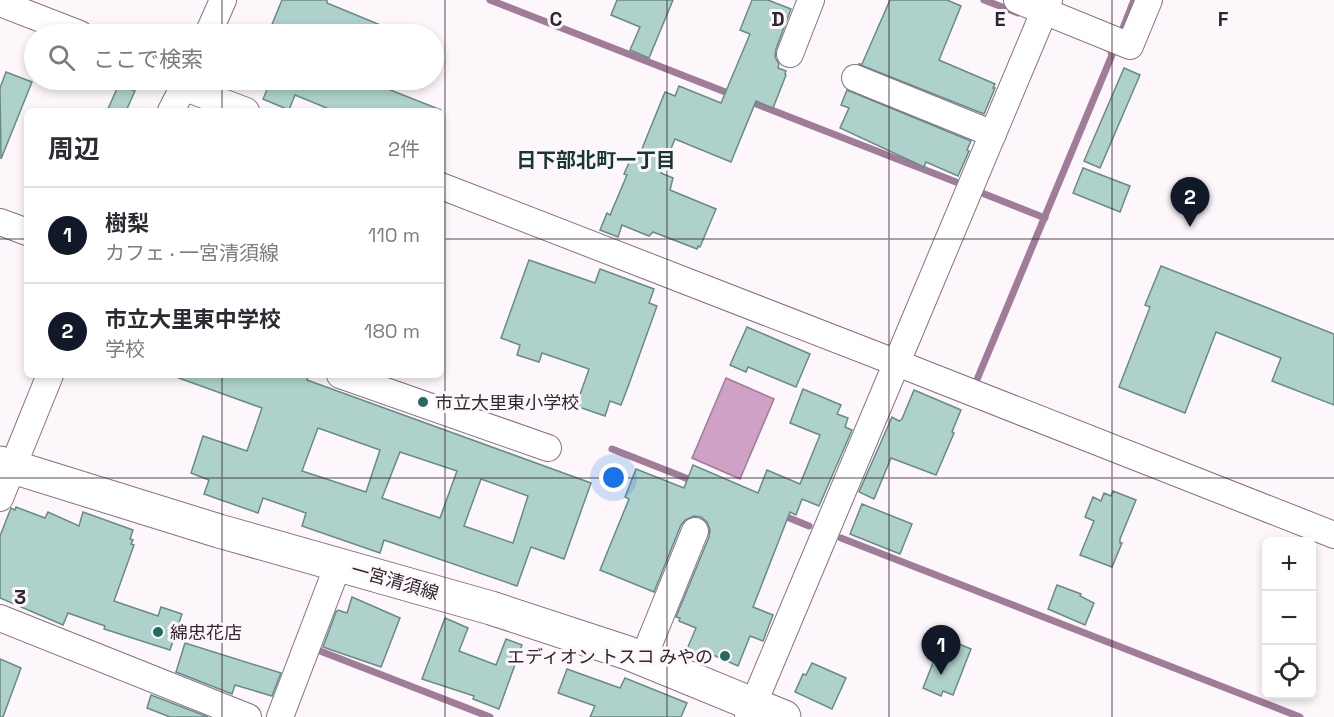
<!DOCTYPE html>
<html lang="ja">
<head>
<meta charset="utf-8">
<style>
  body { margin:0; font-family:"Space Grotesk","Noto Sans JP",sans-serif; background:#f2f2f3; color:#2b2b33 }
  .controls { position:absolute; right:18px; bottom:18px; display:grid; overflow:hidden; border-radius:9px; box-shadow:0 3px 9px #0003 }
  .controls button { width:54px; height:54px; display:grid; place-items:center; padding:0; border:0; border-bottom:2px solid #e1e1e2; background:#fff; color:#2b2b33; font:30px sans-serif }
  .you { position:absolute; left:614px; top:478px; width:21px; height:21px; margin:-15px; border:4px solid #fff; border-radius:50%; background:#1a73e8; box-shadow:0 0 0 9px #1a73e833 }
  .badge { display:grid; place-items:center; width:39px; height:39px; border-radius:50%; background:#111827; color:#fff; font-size:20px; font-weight:700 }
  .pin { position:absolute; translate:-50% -50px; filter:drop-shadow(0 2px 3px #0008) }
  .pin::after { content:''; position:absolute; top:32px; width:21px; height:18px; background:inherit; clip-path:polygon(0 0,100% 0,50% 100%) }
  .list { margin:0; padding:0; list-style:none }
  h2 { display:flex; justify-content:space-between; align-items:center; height:78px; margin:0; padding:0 24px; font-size:26px }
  h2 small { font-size:20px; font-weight:400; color:#7c7c81 }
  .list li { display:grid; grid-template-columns:39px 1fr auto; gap:18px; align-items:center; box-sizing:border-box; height:96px; padding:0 24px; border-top:2px solid #e1e1e2 }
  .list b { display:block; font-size:22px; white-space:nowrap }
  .list p { margin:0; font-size:20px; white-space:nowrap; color:#7c7c81 }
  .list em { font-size:20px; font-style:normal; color:#7c7c81 }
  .icon { flex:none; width:33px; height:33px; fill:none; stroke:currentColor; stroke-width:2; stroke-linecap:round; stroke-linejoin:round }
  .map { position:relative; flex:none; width:1334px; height:717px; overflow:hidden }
  .search { position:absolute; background:#fff; box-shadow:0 3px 9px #0003; left:24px; top:24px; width:420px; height:66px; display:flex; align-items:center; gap:15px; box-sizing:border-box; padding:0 21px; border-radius:33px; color:#7c7c81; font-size:22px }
  .panel { position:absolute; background:#fff; box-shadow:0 3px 9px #0003; left:24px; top:108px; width:420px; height:270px; border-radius:9px }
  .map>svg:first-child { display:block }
  .water { fill:#cfa1c6; stroke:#9f7c98; stroke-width:1.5 }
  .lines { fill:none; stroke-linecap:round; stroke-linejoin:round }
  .stream { stroke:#9f7c98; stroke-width:7 }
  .building { fill:#aed2cb; stroke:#698b85; stroke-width:1.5; fill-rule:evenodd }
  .minor-casing { stroke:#877082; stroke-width:28 }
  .major-casing { stroke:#877082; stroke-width:35 }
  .minor { stroke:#fff; stroke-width:26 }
  .major { stroke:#fff; stroke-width:33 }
  .grid { fill:none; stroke:#30262e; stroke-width:1.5; stroke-opacity:0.55 }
  .poi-dot { fill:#236b61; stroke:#fdf7fb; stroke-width:2 }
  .labels { text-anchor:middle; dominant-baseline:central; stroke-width:6; stroke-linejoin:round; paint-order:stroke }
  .poi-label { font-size:18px; fill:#30262e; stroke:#fdf7fb; text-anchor:start }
  .street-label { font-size:18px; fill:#30262e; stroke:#fdf7fb }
  .neighbourhood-label { font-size:20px; font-weight:bold; fill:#163732; stroke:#fdf7fb }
  .grid-label { font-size:20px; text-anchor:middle; font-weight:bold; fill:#30262e; stroke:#fdf7fb; stroke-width:6; stroke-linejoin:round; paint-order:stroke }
</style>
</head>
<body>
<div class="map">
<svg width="1334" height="717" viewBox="0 0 1334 717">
  <rect width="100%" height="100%" fill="#fdf7fb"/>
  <!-- water -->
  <path class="water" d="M726,378L774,399L740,479L692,458Z"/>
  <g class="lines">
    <!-- stream -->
    <g class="stream">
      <path d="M490,0L733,95"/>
      <path d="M984,0L1018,13"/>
      <path d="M1123,28L1134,0"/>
      <path d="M746,100L956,182"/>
      <path d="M982,193L1045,218"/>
      <path d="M976,382L1112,55L1110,49L1105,47"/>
      <path d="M612,449L696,482"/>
      <path d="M782,515L809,526"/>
      <path d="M841,538L1300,717"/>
      <path d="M314,653L315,649L490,717"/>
    </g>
  </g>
  <!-- building -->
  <g class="building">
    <path d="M282,0H327V3L402,34H268Z"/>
    <path d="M617,0H673L649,58L630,50L640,27L611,15Z"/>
    <path d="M752,0H768L791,9L776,49L775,57L779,64L778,68L786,71L785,74L786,75L773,108L756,101L731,162L675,139L661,173L673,178L670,190L716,209L700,247L698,246L697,249L653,232L649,236L622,225L618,237L600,230L607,213L610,215L627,175L624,174L631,158L637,161L665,92L675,96L679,86L721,103L750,34L740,30Z"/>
    <path d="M890,0H947L961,6L939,60L995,84L993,88H995L984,114L858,64H862Z"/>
    <path d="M1124,68L1140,75L1100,168L1084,161Z"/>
    <path d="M6,72L32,82L1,159L0,88Z"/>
    <path d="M258,80H365L441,110L334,111L295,95L289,110L263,99L269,85Z"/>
    <path d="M119,84L135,91L126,111H107Z"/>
    <path d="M847,90L971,141L967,150L969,151L958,176L926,162L924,167L840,128L849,108L841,105Z"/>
    <path d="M1083,168L1130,186L1120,212L1073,193Z"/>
    <path d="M529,260L595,283L600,269L654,289L649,303L657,306L629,384L621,405L610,401L605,416L576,406L589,369L542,353L539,362L517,355L520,345L501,338Z"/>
    <path d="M1161,266L1334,334V405L1272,381L1281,358L1216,332L1185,413L1119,387L1150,307L1145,305Z"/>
    <path d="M747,327L810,354L796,387L748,367L746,372L730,365Z"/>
    <path d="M176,375H309L307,380L591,483L564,559L531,547L517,586L384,540L380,553L302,526L306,513L263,498L258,513L204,494L209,480L191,473L203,436L247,451L262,408L176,377ZM318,428L380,450L366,492L302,471ZM400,452L457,471L440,518L382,498ZM481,479L528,496L513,543L464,526Z"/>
    <path d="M803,389L841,405L837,414L848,418L845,427L852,430L819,506L802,499L796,515L790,512L753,607L773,615L763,641L750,636L738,666L711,654L710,658L687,649L696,628L679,621L680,618L676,617L709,537L710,530L707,522L701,517L694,516L685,520L681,525L654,592L600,570L629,499L625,497L636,469L684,488L693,465L758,493L767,470L800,484L820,435L790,423Z"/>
    <path d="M914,390L961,410L952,432L954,433L936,475L891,458L874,499L859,492L892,417L899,421L902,419Z"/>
    <path d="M1113,491L1136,500L1120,539V543H1122L1112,567L1080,555L1094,521L1085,517L1093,497L1101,501L1104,493L1111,496Z"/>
    <path d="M862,504L912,524L900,554L850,534Z"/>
    <path d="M16,507L45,518L48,512L79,526L83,512L133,530L130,539L133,540L131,544L134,545L114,601L158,616L161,607L182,614L170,650L104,629L105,626L68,613L63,625L0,598V536L11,508L15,510Z"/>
    <path d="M1057,585L1081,594L1080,596L1094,603L1085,625L1048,609Z"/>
    <path d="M352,597L400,618L381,667L323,647L336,612L338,610L347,613Z"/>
    <path d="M445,618L468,628L459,651L496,665L506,639L522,645L499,709L473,699L474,696L422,679Z"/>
    <path d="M942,640L951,644L952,641L971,649L953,695L943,691L941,696L923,688Z"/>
    <path d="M185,643L281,673L272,696L235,685L232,694L176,672Z"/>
    <path d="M0,659L21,668L3,717H0Z"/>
    <path d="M812,663L846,678L832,709L795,692L803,674L806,675Z"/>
    <path d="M567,669L620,688L625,678L687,703L681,717H590L595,706L558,693Z"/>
    <path d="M151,695L208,717H170L147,708Z"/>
  </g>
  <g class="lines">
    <!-- minor casing -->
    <g class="minor-casing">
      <g id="minor">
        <path d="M1017,0L1130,46L1149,0"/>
        <path d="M0,3L80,34"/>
        <path d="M208,34L223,0"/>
        <path d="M790,54L811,0"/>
        <path d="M855,78L993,134"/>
        <path d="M183,87L246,111"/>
        <path d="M171,111L187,80"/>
        <path d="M441,186L897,363L1334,535"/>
        <path d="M0,222L27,232"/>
        <path d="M340,375L548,448"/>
        <path d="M0,498L50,375"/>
        <path d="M0,618L248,717"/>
        <path d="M643,659L695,531"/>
        <path d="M280,717L338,565"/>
        <path d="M748,717L1049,0"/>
      </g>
    </g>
    <!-- major casing -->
    <g class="major-casing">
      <path id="major" d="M0,463L219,531L491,608L628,653L784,717"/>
    </g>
    <!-- minor -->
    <use href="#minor" class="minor"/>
    <!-- major -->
    <use href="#major" class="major"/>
  </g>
  <!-- grid -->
  <path class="grid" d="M222,0V34M445,0V717M667,0V717M889,0V717M1112,0V717M222,80V111M0,239H27M441,239H1334M222,375V717M0,478H1334"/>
  <!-- markers -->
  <g class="poi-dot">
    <circle cx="423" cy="402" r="6"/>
    <circle cx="158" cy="632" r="6"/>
    <circle cx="725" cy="656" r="6"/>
  </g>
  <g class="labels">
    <!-- poi labels -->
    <g class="poi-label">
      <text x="435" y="402">市立大里東小学校</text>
      <text x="170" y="632">綿忠花店</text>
      <text x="713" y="656" text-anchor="end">エディオン トスコ みやの</text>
    </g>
    <!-- street labels -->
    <g class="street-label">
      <text transform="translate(395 581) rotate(16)">一宮清須線</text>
    </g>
    <!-- neighbourhood labels -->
    <g class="neighbourhood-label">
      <text x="596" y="160">日下部北町一丁目</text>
    </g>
  </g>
  <g class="grid-label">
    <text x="556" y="26">C</text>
    <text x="778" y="26">D</text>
    <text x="1000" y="26">E</text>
    <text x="1223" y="26">F</text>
    <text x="20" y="604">3</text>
  </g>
</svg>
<div class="controls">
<button>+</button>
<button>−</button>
<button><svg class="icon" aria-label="locate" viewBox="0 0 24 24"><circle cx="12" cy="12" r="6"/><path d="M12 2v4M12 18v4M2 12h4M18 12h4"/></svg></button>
</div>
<div class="you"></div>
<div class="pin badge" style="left:941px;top:675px">1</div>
<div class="pin badge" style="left:1190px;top:227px">2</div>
<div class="search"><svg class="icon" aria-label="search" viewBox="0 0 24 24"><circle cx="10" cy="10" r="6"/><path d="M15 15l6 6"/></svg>ここで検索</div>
<section class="panel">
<h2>周辺<small>2件</small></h2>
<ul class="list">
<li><span class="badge">1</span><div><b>樹梨</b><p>カフェ · 一宮清須線</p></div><em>110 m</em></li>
<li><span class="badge">2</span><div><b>市立大里東中学校</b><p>学校</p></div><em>180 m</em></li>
</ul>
</section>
</div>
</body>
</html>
